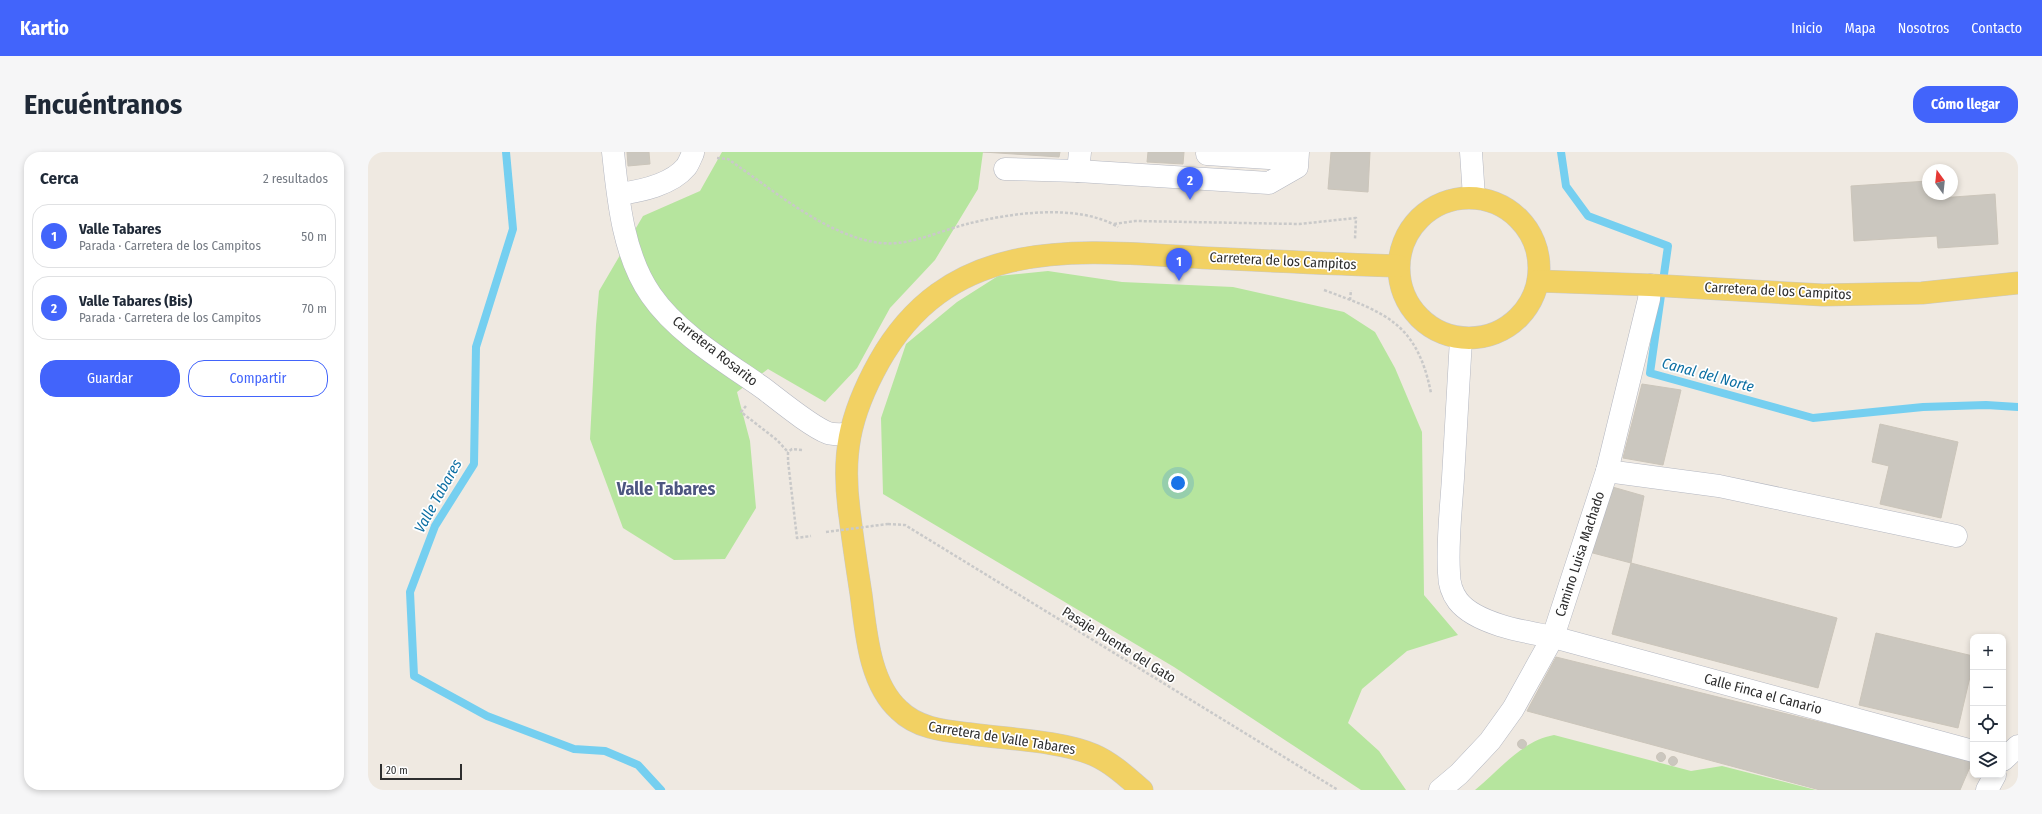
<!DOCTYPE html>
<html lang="es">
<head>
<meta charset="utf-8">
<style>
  body { margin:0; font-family:"Fira Sans Condensed",sans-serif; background:#f6f6f7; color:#1f2937 }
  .controls { position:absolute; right:12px; bottom:12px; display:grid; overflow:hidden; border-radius:8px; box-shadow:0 2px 6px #0003 }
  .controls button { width:36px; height:36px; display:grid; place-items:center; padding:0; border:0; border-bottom:1px solid #e0e1e3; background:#fff; color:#1f2937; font:20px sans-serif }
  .compass { position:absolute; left:1554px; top:12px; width:36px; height:36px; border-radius:50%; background:#fff; box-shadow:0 2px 6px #0003; rotate:345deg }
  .scale { position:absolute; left:12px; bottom:10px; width:82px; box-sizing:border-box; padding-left:4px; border:2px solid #2e2e2e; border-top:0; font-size:11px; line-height:14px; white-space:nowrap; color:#2e2e2e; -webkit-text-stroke:3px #fff; paint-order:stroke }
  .you { position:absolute; left:810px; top:331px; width:14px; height:14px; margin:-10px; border:3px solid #fff; border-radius:50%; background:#1a73e8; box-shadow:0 0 0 6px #1a73e833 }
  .badge { display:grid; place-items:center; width:26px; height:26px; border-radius:50%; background:#4264fb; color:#fff; font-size:13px; font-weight:700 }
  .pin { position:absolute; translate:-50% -33px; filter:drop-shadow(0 1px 2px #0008) }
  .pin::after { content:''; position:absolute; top:21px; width:14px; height:12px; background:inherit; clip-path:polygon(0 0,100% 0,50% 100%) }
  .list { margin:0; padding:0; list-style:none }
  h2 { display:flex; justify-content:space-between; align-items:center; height:52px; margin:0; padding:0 16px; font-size:17px }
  h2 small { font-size:13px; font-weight:400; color:#747a83 }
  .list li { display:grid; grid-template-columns:26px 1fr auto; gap:12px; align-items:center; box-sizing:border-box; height:64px; margin:0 8px 8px; padding:0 8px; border:1px solid #e0e1e3; border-radius:16px }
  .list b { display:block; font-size:15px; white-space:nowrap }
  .list p { margin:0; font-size:13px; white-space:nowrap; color:#747a83 }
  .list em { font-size:13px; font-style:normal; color:#747a83 }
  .actions { display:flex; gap:8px; padding:12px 16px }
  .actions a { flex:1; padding:9px 0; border:1px solid #4264fb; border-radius:16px; text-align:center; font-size:14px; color:#4264fb }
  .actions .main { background:#4264fb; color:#fff }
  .icon { flex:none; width:22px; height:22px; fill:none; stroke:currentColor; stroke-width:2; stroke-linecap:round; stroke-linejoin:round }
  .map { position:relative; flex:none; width:1650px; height:638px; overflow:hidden; border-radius:16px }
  header { display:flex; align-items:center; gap:24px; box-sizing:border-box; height:56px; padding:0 20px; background:#4264fb; color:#fff }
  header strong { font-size:19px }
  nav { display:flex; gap:22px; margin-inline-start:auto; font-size:14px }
  .intro { display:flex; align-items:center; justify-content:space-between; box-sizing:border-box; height:96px; padding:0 24px }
  h1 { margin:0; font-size:28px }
  .button { padding:10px 18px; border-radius:16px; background:#4264fb; color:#fff; font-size:14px; font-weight:700 }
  main { display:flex; gap:24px; padding:0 24px }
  aside { flex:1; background:#fff; border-radius:16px; box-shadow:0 2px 6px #0003 }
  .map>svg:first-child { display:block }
  .green { fill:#b6e59e }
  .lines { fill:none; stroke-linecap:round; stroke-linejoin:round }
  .stream { stroke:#75cff0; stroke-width:8 }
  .building { fill:#cbc7bf; stroke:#cbc5ba }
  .minor-casing { stroke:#b4b7c1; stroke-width:23 }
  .major-casing { stroke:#c9c9c9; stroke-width:23 }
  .path { stroke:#c9c9c9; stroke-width:2.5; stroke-dasharray:3 2; stroke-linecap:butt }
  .minor { stroke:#fff; stroke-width:22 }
  .major { stroke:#f2d163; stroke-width:22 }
  .path-bridge { stroke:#c9c9c9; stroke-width:2.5; stroke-dasharray:3 2; stroke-linecap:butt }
  .labels { text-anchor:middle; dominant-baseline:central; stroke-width:3.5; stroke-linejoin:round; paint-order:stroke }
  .street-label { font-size:14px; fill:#2e2e2e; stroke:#fff }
  .water-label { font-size:15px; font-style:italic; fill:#0d6fa3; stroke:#fff }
  .district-label { font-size:18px; font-weight:bold; fill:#4d5680; stroke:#fff }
</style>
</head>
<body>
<header>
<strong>Kartio</strong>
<nav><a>Inicio</a><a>Mapa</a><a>Nosotros</a><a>Contacto</a></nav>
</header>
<div class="intro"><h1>Encuéntranos</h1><a class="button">Cómo llegar</a></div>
<main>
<aside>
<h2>Cerca<small>2 resultados</small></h2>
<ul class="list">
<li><span class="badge">1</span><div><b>Valle Tabares</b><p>Parada · Carretera de los Campitos</p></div><em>50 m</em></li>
<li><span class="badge">2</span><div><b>Valle Tabares (Bis)</b><p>Parada · Carretera de los Campitos</p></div><em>70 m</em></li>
</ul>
<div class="actions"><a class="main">Guardar</a><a>Compartir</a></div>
</aside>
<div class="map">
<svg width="1650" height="638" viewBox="0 0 1650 638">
  <rect width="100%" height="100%" fill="#efe9e1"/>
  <!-- green -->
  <g class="green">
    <path d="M354,0H615L610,37L567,108L522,156L489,216L457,250L400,217L369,240L382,289L388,356L357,407L306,408L255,376L222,287L228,173L231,139L275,64L332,39Z"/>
    <path d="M680,119L754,130L865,135L976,160L1007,180L1027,216L1054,280L1056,443L1090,483L1039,499L994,537L980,571L1011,599L1038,638H993L806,515L515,342L513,266L538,192L589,150L630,124Z"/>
    <path d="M1186,583L1323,619L1354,614L1448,638H1107C1132,618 1153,589 1186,583Z"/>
  </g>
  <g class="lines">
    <!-- stream -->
    <g class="stream">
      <path d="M138,0L145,77L108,195L106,312L67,374L42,440L46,524L119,564L206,597L237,599L270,613L293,638"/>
      <path d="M1193,0L1198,34L1220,64L1300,94L1282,221L1445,266L1555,255L1618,253L1650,255"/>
    </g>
  </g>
  <!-- building -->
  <g class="building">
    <path d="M259,0H281L282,12L260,14Z"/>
    <path d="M615,0H692L691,5Z"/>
    <path d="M780,0H816L815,12L779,10Z"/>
    <path d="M963,0H1002L1000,40L960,37Z"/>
    <path d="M1560,29V42H1572V46L1627,42L1630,92L1570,96L1569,84L1486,89L1483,34Z"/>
    <path d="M1274,232L1313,238L1295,313L1255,306Z"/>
    <path d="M1512,272L1590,290L1573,366L1512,352L1521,314L1504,310Z"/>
    <path d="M1241,334L1276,344L1263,411L1221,400Z"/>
    <path d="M1263,411L1469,466L1450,536L1244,482Z"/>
    <path d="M1508,481L1605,504V512L1590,576L1491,553Z"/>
    <path d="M1188,505L1605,608L1592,638H1452L1159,559Z"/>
    <circle cx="1154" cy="592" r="4.5"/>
    <circle cx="1293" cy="605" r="4.5"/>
    <circle cx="1305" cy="609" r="4.5"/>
  </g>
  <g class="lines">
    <!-- minor casing -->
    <g class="minor-casing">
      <g id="minor">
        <path d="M245,0C250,47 255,103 283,143C309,181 358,210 395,236C411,248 442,274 460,281C466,283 475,282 481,282"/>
        <path d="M1103,0L1106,45"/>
        <path d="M839,2L929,8"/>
        <path d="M637,17L710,19L901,31L929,15L930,0"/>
        <path d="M710,19L712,0"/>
        <path d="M251,42C273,39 303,33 318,15C321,11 323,5 325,1"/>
        <path d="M1093,187C1090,233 1088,280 1085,326C1083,358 1079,389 1081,421C1081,430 1084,441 1090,449C1108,472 1157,480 1185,485L1605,599"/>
        <path d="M1239,319L1351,334L1588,384"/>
        <path d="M1635,608L1650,594"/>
        <path d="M1072,638L1091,622L1122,589L1145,557L1185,485L1239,319L1281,147L1282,133"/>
        <path d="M1619,638L1627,623"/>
      </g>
    </g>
    <!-- major casing -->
    <g class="major-casing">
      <g id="major">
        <circle cx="1101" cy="116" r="70"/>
        <path d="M1170,129L1282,133L1455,143L1554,141L1650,131"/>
        <path d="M774,638C759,625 744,611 726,603C694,589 639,587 603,582C578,579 550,577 531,558C501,531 498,479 493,442C489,416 485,390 482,365C473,304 481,264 511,210C584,80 713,99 840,106C903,109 967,112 1030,114"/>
      </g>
    </g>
    <!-- path -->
    <g class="path">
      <path d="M349,6L360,7C404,37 459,85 513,91C542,94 571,79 599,72C642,61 710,51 750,75"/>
      <path d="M746,72L767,69L931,72L988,66L987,87"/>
      <path d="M956,138C1018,161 1049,171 1063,241"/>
      <path d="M982,148L983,138"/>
      <path d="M378,254L373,260L409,288L420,300"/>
      <path d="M434,298L424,297L420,300V309L429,386L443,384"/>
      <path d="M520,372L537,373L970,638"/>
    </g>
    <!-- minor -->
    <use href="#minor" class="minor"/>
    <!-- major -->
    <use href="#major" class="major"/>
    <!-- path-bridge -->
    <path class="path-bridge" d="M458,380L520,372"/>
  </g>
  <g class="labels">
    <!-- street labels -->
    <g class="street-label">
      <text transform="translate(915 109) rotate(3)">Carretera de los Campitos</text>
      <text transform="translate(1410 139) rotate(3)">Carretera de los Campitos</text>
      <text transform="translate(347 199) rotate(38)">Carretera Rosarito</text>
      <text transform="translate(1212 402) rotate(-72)">Camino Luisa Machado</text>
      <text transform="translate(751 493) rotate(32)">Pasaje Puente del Gato</text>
      <text transform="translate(1395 542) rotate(15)">Calle Finca el Canario</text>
      <text transform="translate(634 586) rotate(9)">Carretera de Valle Tabares</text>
    </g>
    <!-- water labels -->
    <g class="water-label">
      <text transform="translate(1340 223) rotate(15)">Canal del Norte</text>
      <text transform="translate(70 344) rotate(-61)">Valle Tabares</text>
    </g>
    <!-- district labels -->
    <g class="district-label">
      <text x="298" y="337">Valle Tabares</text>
    </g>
  </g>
</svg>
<div class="controls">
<button>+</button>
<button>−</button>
<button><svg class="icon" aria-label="locate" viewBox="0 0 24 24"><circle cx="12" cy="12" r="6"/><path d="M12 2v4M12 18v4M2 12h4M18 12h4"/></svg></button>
<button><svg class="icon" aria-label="layers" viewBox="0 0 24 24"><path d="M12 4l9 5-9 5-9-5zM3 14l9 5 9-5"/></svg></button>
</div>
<svg class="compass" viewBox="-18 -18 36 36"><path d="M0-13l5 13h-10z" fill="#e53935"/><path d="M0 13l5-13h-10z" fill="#747a83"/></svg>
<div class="scale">20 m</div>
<div class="you"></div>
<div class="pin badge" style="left:811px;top:129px">1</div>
<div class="pin badge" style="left:822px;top:48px">2</div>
</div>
</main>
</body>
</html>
